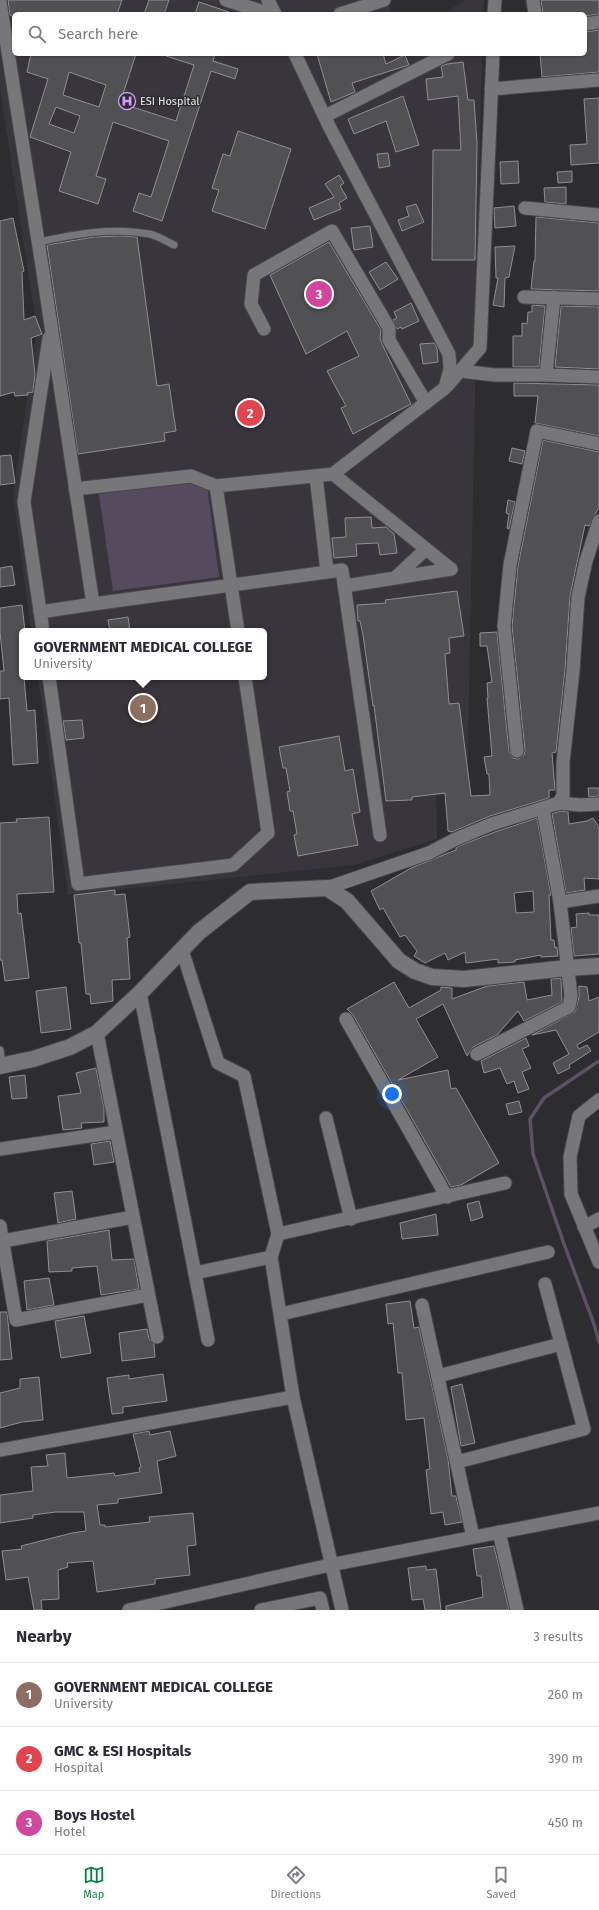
<!DOCTYPE html>
<html lang="en">
<head>
<meta charset="utf-8">
<style>
  body { margin:0; font-family:"Fira Sans",sans-serif; background:#f7f7f7; color:#2b2b33 }
  .you { position:absolute; left:392px; top:1094px; width:14px; height:14px; margin:-10px; border:3px solid #fff; border-radius:50%; background:#1a73e8; box-shadow:0 0 0 6px #1a73e833 }
  .badge { display:grid; place-items:center; width:26px; height:26px; border-radius:50%; background:#0b8043; color:#fff; font-size:13px; font-weight:700 }
  .pin { position:absolute; translate:-50% -50%; border:2px solid #fff; box-shadow:0 1px 4px #0006 }
  .popup { position:absolute; left:19px; top:628px; width:248px; height:52px; box-sizing:border-box; display:grid; place-content:center; border-radius:6px; background:#fff; filter:drop-shadow(0 1px 3px #0005); font-size:13px; white-space:nowrap; color:#7c7c81 }
  .popup b { font-size:15px; color:#2b2b33 }
  .popup::after { content:''; position:absolute; left:50%; top:100%; margin-left:-8px; border:8px solid transparent; border-top-color:#fff }
  .list { margin:0; padding:0; list-style:none }
  h2 { display:flex; justify-content:space-between; align-items:center; height:52px; margin:0; padding:0 16px; font-size:17px }
  h2 small { font-size:13px; font-weight:400; color:#7c7c81 }
  .list li { display:grid; grid-template-columns:26px 1fr auto; gap:12px; align-items:center; box-sizing:border-box; height:64px; padding:0 16px; border-top:1px solid #e1e1e2 }
  .list b { display:block; font-size:15px; white-space:nowrap }
  .list p { margin:0; font-size:13px; white-space:nowrap; color:#7c7c81 }
  .list em { font-size:13px; font-style:normal; color:#7c7c81 }
  .icon { flex:none; width:22px; height:22px; fill:none; stroke:currentColor; stroke-width:2; stroke-linecap:round; stroke-linejoin:round }
  .map { position:relative; flex:none; width:599px; height:1610px; overflow:hidden }
  .search { position:absolute; background:#fff; box-shadow:0 1px 3px #0004; left:12px; right:12px; top:12px; height:44px; display:flex; align-items:center; gap:10px; box-sizing:border-box; padding:0 14px; border-radius:6px; color:#7c7c81; font-size:15px }
  .sheet { height:244px; background:#fff }
  nav { display:flex; justify-content:space-around; align-items:center; box-sizing:border-box; height:56px; border-top:1px solid #e1e1e2; background:#fff; font-size:11px; color:#7c7c81 }
  nav a { display:grid; justify-items:center; gap:2px }
  nav .on { color:#0b8043 }
  .map>svg:first-child { display:block }
  .built { fill:#39353c }
  .green { fill:#564a5f }
  .lines { fill:none; stroke-linecap:round; stroke-linejoin:round }
  .stream { stroke:#5d5165; stroke-width:3.5 }
  .building { fill:#515052; stroke:#908e91; fill-rule:evenodd }
  .service-casing { stroke:#484749; stroke-width:9 }
  .minor-casing { stroke:#484749; stroke-width:15 }
  .tertiary-casing { stroke:#484749; stroke-width:18 }
  .service { stroke:#777678; stroke-width:7 }
  .minor { stroke:#777678; stroke-width:13 }
  .tertiary { stroke:#777678; stroke-width:16 }
  .labels { text-anchor:middle; dominant-baseline:central; stroke-width:3; stroke-linejoin:round; paint-order:stroke }
  .poi-label { font-size:11px; fill:#ebeaeb; stroke:#2d2c2e; text-anchor:start }
</style>
</head>
<body>
<div class="map">
<svg width="599" height="1610" viewBox="0 0 599 1610">
  <rect width="100%" height="100%" fill="#2d2c2e"/>
  <!-- built -->
  <g class="built">
    <path d="M0,0H387L393,14H14V54H482L467,792L436,796L437,839L354,865L68,895L38,677H264V631H31L13,495L37,330L0,89Z"/>
    <path d="M466,0H484L483,14H443Z"/>
  </g>
  <!-- green -->
  <path class="green" d="M206,478L219,577L113,591L99,494Z"/>
  <g class="lines">
    <!-- stream -->
    <path class="stream" d="M599,1061L544,1098L530,1119L533,1154L564,1244L594,1324L599,1342"/>
  </g>
  <!-- building -->
  <g class="building">
    <path d="M8,0H122L117,14H14V17L10,15Z"/>
    <path d="M149,0H169L164,14H144Z"/>
    <path d="M541,0H599V14L585,16V14H543Z"/>
    <path d="M199,2L229,12V14H195Z"/>
    <path d="M599,30V72L542,77L540,54H585V32Z"/>
    <path d="M31,54H136L120,103L176,121L194,65L166,56V54H215L213,61L238,69L235,79L211,71L162,221L133,211L139,193L151,197L169,141L113,122L96,176L106,179L98,204L59,191L71,152L30,137L48,79L27,72ZM69,72L106,85L99,107L63,95ZM56,107L80,116L74,133L49,124Z"/>
    <path d="M317,54H383L386,64L405,55L409,65L352,83L355,92L331,102Z"/>
    <path d="M463,62L468,100H474L477,144L475,260H432L433,150H461L458,96L428,100L426,79L443,77L441,66L447,64Z"/>
    <path d="M403,96L419,145L396,152L386,121L354,134L348,119Z"/>
    <path d="M599,98V163L571,165L570,145L587,144L584,99Z"/>
    <path d="M238,131L291,149L265,229L212,211L219,190L212,188L223,154L230,156Z"/>
    <path d="M388,153L390,166L379,168L377,154Z"/>
    <path d="M518,161L519,183L501,184L500,162Z"/>
    <path d="M572,171V182L558,183L557,172Z"/>
    <path d="M339,175L344,183L340,186L347,198L339,203L341,209L314,220L309,208L334,197L325,184Z"/>
    <path d="M566,187V204L545,202L544,188Z"/>
    <path d="M416,204L424,222L402,231L398,220L409,216L406,207Z"/>
    <path d="M514,206L516,226L495,228L494,208Z"/>
    <path d="M536,217L599,223V291L531,289L534,261H535Z"/>
    <path d="M13,218L24,271L22,272L24,320L35,316L42,334L31,338L35,375L33,392L27,393L28,395L15,396L14,392L0,396V221Z"/>
    <path d="M370,226L373,247L354,250L351,228Z"/>
    <path d="M121,236L137,237L157,386L169,384L176,431L164,433L165,441L78,454L47,245L94,237Z"/>
    <path d="M329,242L381,330L380,338L382,344L411,404L353,434L341,408L346,406L327,371L359,356L347,331L306,354L270,275Z"/>
    <path d="M515,246L509,277L505,278L504,307L493,305L498,278H496L495,247Z"/>
    <path d="M386,262L398,279L380,290L369,272Z"/>
    <path d="M411,303L419,321L402,329L401,327L397,329L393,320L397,318L394,312Z"/>
    <path d="M532,305L545,306L539,367H513V336H522V323L527,324L528,312H532Z"/>
    <path d="M561,306L599,307V369L555,367Z"/>
    <path d="M434,343L437,348L438,362L423,364L420,344Z"/>
    <path d="M514,383L599,385V436L535,423L538,396H514Z"/>
    <path d="M543,440L599,452V507L589,526L585,525L570,596L565,670L556,752L552,753L555,790H549V798L490,816L452,832L448,831L445,793L412,797V800L386,801L374,705L373,706L363,635L360,621H358L357,605L386,603L385,600L457,591L464,636L449,638L450,653L445,654L449,704L459,703L471,796L490,795L489,774H487L484,757L492,756L487,698H488L487,683L492,682L487,646H480V633L497,632L509,752L513,758L518,759L524,755L525,750L512,626L518,566Z"/>
    <path d="M512,448L525,451L522,464L509,461Z"/>
    <path d="M11,455L15,483L0,485V456Z"/>
    <path d="M508,500L515,502L509,529L507,528L509,514L506,513Z"/>
    <path d="M371,517L372,528L386,527L394,534L397,553L380,555L378,543L356,544L357,556L334,558L332,538L346,537L345,518Z"/>
    <path d="M12,566L15,585L0,587V568Z"/>
    <path d="M22,605L25,631H22V677H24L27,711L35,710L38,763L13,765L9,698L0,699V671H4L0,632V608Z"/>
    <path d="M128,617L130,631H110L108,620Z"/>
    <path d="M82,720L84,738L66,740L63,721Z"/>
    <path d="M339,736L345,771L353,769L360,812L352,814L358,845L298,856L294,835L297,834L293,811H290L287,792L290,791L286,768H283L279,747Z"/>
    <path d="M588,788H599V796L589,797Z"/>
    <path d="M560,811L568,812L569,824L587,821L593,818L599,827V879L584,878L585,890L566,893L552,814Z"/>
    <path d="M49,817L54,892L17,894L18,914L21,913L29,978L5,981L2,960H0V823L17,822L16,819Z"/>
    <path d="M537,818L551,895H549L551,940H554L555,948L557,947L558,956L541,957V955L515,960V962L498,963V959L466,963L465,952L448,960L445,953L425,963L414,956L417,951L405,935L400,937L383,908L380,910L371,891L411,868L456,850V848L459,846L495,832ZM533,891L534,912L516,913L514,893Z"/>
    <path d="M115,890V895L125,894L130,937L127,938L130,979L112,980L113,1001L91,1004L90,994H86L81,943H79L74,895Z"/>
    <path d="M589,913V915H599V954L574,956L571,928L577,927L576,914Z"/>
    <path d="M561,978L562,1002L524,1021L518,1011L497,1035L473,1047L467,1056L443,1004L416,1019L438,1057L398,1080L448,1070L451,1089L456,1088L499,1163L461,1185L451,1187L353,1015L347,1009L394,982L409,1008L441,990V987L452,988V999L487,986L524,982L527,1000L552,995L551,979Z"/>
    <path d="M579,986L587,987L589,1001L599,997V1032L577,1045L579,1049L587,1045L591,1051L569,1065L570,1068L558,1074L553,1063L569,1054L556,1030L532,1035L575,1012L579,997Z"/>
    <path d="M66,987L71,1029L41,1033L36,991Z"/>
    <path d="M526,1038L529,1046L522,1049L531,1068L522,1072L529,1089L518,1093L514,1081L507,1084L500,1068L484,1073L481,1061Z"/>
    <path d="M96,1068L104,1108V1122L81,1123L82,1128L63,1130L58,1096L81,1093L76,1073Z"/>
    <path d="M25,1075L27,1098L12,1099L9,1077Z"/>
    <path d="M519,1101L522,1112L509,1115L506,1104Z"/>
    <path d="M110,1141L114,1162L94,1165L91,1144Z"/>
    <path d="M72,1191L76,1219L58,1223L54,1193Z"/>
    <path d="M479,1201L483,1217L471,1221L467,1204Z"/>
    <path d="M436,1214L438,1235L402,1239L400,1223Z"/>
    <path d="M109,1230L112,1260L134,1259L139,1289L101,1295L97,1266L72,1268V1271L49,1272L47,1241Z"/>
    <path d="M49,1278L54,1305L27,1310L24,1281Z"/>
    <path d="M410,1301L414,1328L419,1327L448,1459L452,1496H456L462,1522L445,1525L443,1512L431,1514L426,1470L430,1469L424,1418L406,1420L402,1373H398L393,1323L388,1324L386,1304Z"/>
    <path d="M0,1312H7L12,1359L0,1360Z"/>
    <path d="M84,1316L91,1353L61,1358L55,1321Z"/>
    <path d="M147,1329L149,1339L154,1344L155,1357L122,1361L119,1333Z"/>
    <path d="M163,1374L167,1401L123,1407V1413L112,1414L107,1378L129,1375V1379Z"/>
    <path d="M39,1377L43,1420L22,1422L0,1428V1393L20,1388V1379Z"/>
    <path d="M462,1384L475,1443L461,1446L451,1387Z"/>
    <path d="M149,1431L150,1435L170,1431L176,1456L157,1461L162,1493L118,1499V1503L97,1505L100,1525H105V1527L150,1522L149,1517L193,1513L196,1545L187,1546L190,1575L155,1579V1584L97,1592L93,1561L67,1563L68,1567L58,1570L59,1599L41,1600L42,1610H34L28,1577L6,1580L2,1551L22,1549L21,1546L72,1533L86,1531L84,1512H56L33,1515V1518L0,1523V1495L33,1491L31,1467L48,1466L46,1455L65,1453L67,1478L114,1473L115,1476L140,1472L139,1468L141,1467L133,1434Z"/>
    <path d="M494,1546L509,1610H446V1606L483,1597L481,1576H477L473,1549Z"/>
    <path d="M426,1566V1570L436,1569L441,1610H425L423,1599L412,1600L408,1568Z"/>
  </g>
  <g class="lines">
    <!-- service casing -->
    <g class="service-casing">
      <g id="service">
        <path d="M39,242C75,234 112,227 149,234C157,235 167,242 174,245"/>
        <path d="M0,1050L2,1065"/>
      </g>
    </g>
    <!-- minor casing -->
    <g class="minor-casing">
      <g id="minor">
        <path d="M226,0L271,14"/>
        <path d="M268,0L275,14"/>
        <path d="M533,0L535,14"/>
        <path d="M0,2L42,266L93,604L342,570L380,835"/>
        <path d="M340,14L384,0"/>
        <path d="M494,14L495,0"/>
        <path d="M585,24L599,22"/>
        <path d="M491,89L599,80"/>
        <path d="M325,116L448,54"/>
        <path d="M525,208L599,215"/>
        <path d="M524,297L599,299"/>
        <path d="M554,297L546,375L599,377"/>
        <path d="M264,329L251,304L254,275L332,231L389,328V340L426,403"/>
        <path d="M460,371L495,375H546"/>
        <path d="M447,386L480,348L493,54"/>
        <path d="M333,474L451,569"/>
        <path d="M316,476L327,571"/>
        <path d="M75,489L191,476L216,486"/>
        <path d="M396,577L426,549"/>
        <path d="M345,586L451,569"/>
        <path d="M40,612L93,604"/>
        <path d="M43,631L24,502L49,338"/>
        <path d="M238,631L216,486L333,474L445,388L450,369L449,354L329,126L295,54"/>
        <path d="M49,677L78,884L233,865L268,833L245,677"/>
        <path d="M517,751L504,626L510,565L537,431L599,444"/>
        <path d="M559,803L580,805L599,804"/>
        <path d="M327,888L429,853L456,839L492,824L559,803L563,795V762L573,671L578,597L586,561L599,521"/>
        <path d="M560,902L599,896"/>
        <path d="M182,950L218,1063L244,1076L278,1234L271,1257L293,1397L342,1610"/>
        <path d="M140,993L208,1340"/>
        <path d="M346,1019L447,1197"/>
        <path d="M97,1033L157,1337"/>
        <path d="M477,1054L569,1007L571,996L560,902L543,809"/>
        <path d="M599,1100L579,1116L570,1157L571,1194L599,1262"/>
        <path d="M326,1118L351,1219"/>
        <path d="M0,1149L116,1132"/>
        <path d="M0,1226L16,1320L148,1295"/>
        <path d="M584,1227L599,1219"/>
        <path d="M278,1234L505,1183"/>
        <path d="M3,1241L133,1217"/>
        <path d="M195,1273L271,1257"/>
        <path d="M422,1305L473,1537"/>
        <path d="M281,1314L548,1252"/>
        <path d="M438,1376L561,1344"/>
        <path d="M0,1450L293,1397"/>
        <path d="M457,1462L584,1429L545,1284"/>
        <path d="M499,1532L517,1610"/>
        <path d="M129,1610L330,1565L599,1513"/>
        <path d="M261,1610L320,1598L323,1610"/>
      </g>
    </g>
    <!-- tertiary casing -->
    <g class="tertiary-casing">
      <path id="tertiary" d="M0,1066L33,1059L70,1047L97,1033L140,993L199,932L250,892L327,888L347,901L399,961L415,971L432,977L464,979L567,968L599,966"/>
    </g>
    <!-- service -->
    <use href="#service" class="service"/>
    <!-- minor -->
    <use href="#minor" class="minor"/>
    <!-- tertiary -->
    <use href="#tertiary" class="tertiary"/>
  </g>
  <!-- icons -->
  <defs>
    <g id="hospital-ring" transform="scale(0.9)"><circle r="9.5" fill="#2d2c2e" stroke="#d59cfb" stroke-width="1.5"/><path d="M-5-5h3v3.5h4V-5h3V5h-3V1.5h-4V5h-3Z" fill="#d59cfb"/></g>
  </defs>
  <g fill-rule="evenodd">
    <use href="#hospital-ring" x="127" y="101"/>
  </g>
  <g class="labels">
    <!-- poi labels -->
    <g class="poi-label">
      <text x="140" y="101">ESI Hospital</text>
    </g>
  </g>
</svg>
<div class="you"></div>
<div class="pin badge" style="left:143px;top:708px;background:#8d6e63">1</div>
<div class="popup"><b>GOVERNMENT MEDICAL COLLEGE</b>University</div>
<div class="pin badge" style="left:250px;top:413px;background:#e0444e">2</div>
<div class="pin badge" style="left:319px;top:294px;background:#d1479c">3</div>
<div class="search"><svg class="icon" aria-label="search" viewBox="0 0 24 24"><circle cx="10" cy="10" r="6"/><path d="M15 15l6 6"/></svg>Search here</div>
</div>
<section class="sheet">
<h2>Nearby<small>3 results</small></h2>
<ul class="list">
<li><span class="badge" style="background:#8d6e63">1</span><div><b>GOVERNMENT MEDICAL COLLEGE</b><p>University</p></div><em>260 m</em></li>
<li><span class="badge" style="background:#e0444e">2</span><div><b>GMC &amp; ESI Hospitals</b><p>Hospital</p></div><em>390 m</em></li>
<li><span class="badge" style="background:#d1479c">3</span><div><b>Boys Hostel</b><p>Hotel</p></div><em>450 m</em></li>
</ul>
</section>
<nav>
<a class="on"><svg class="icon" aria-label="map" viewBox="0 0 24 24"><path d="M3 6l6-2 6 2 6-2v14l-6 2-6-2-6 2zM9 4v14M15 6v14"/></svg>Map</a>
<a><svg class="icon" aria-label="directions" viewBox="0 0 24 24"><path d="M12 3l9 9-9 9-9-9zM9 14v-3h6M13 9l2 2-2 2"/></svg>Directions</a>
<a><svg class="icon" aria-label="saved" viewBox="0 0 24 24"><path d="M7 4h10v16l-5-4-5 4z"/></svg>Saved</a>
</nav>
</body>
</html>
